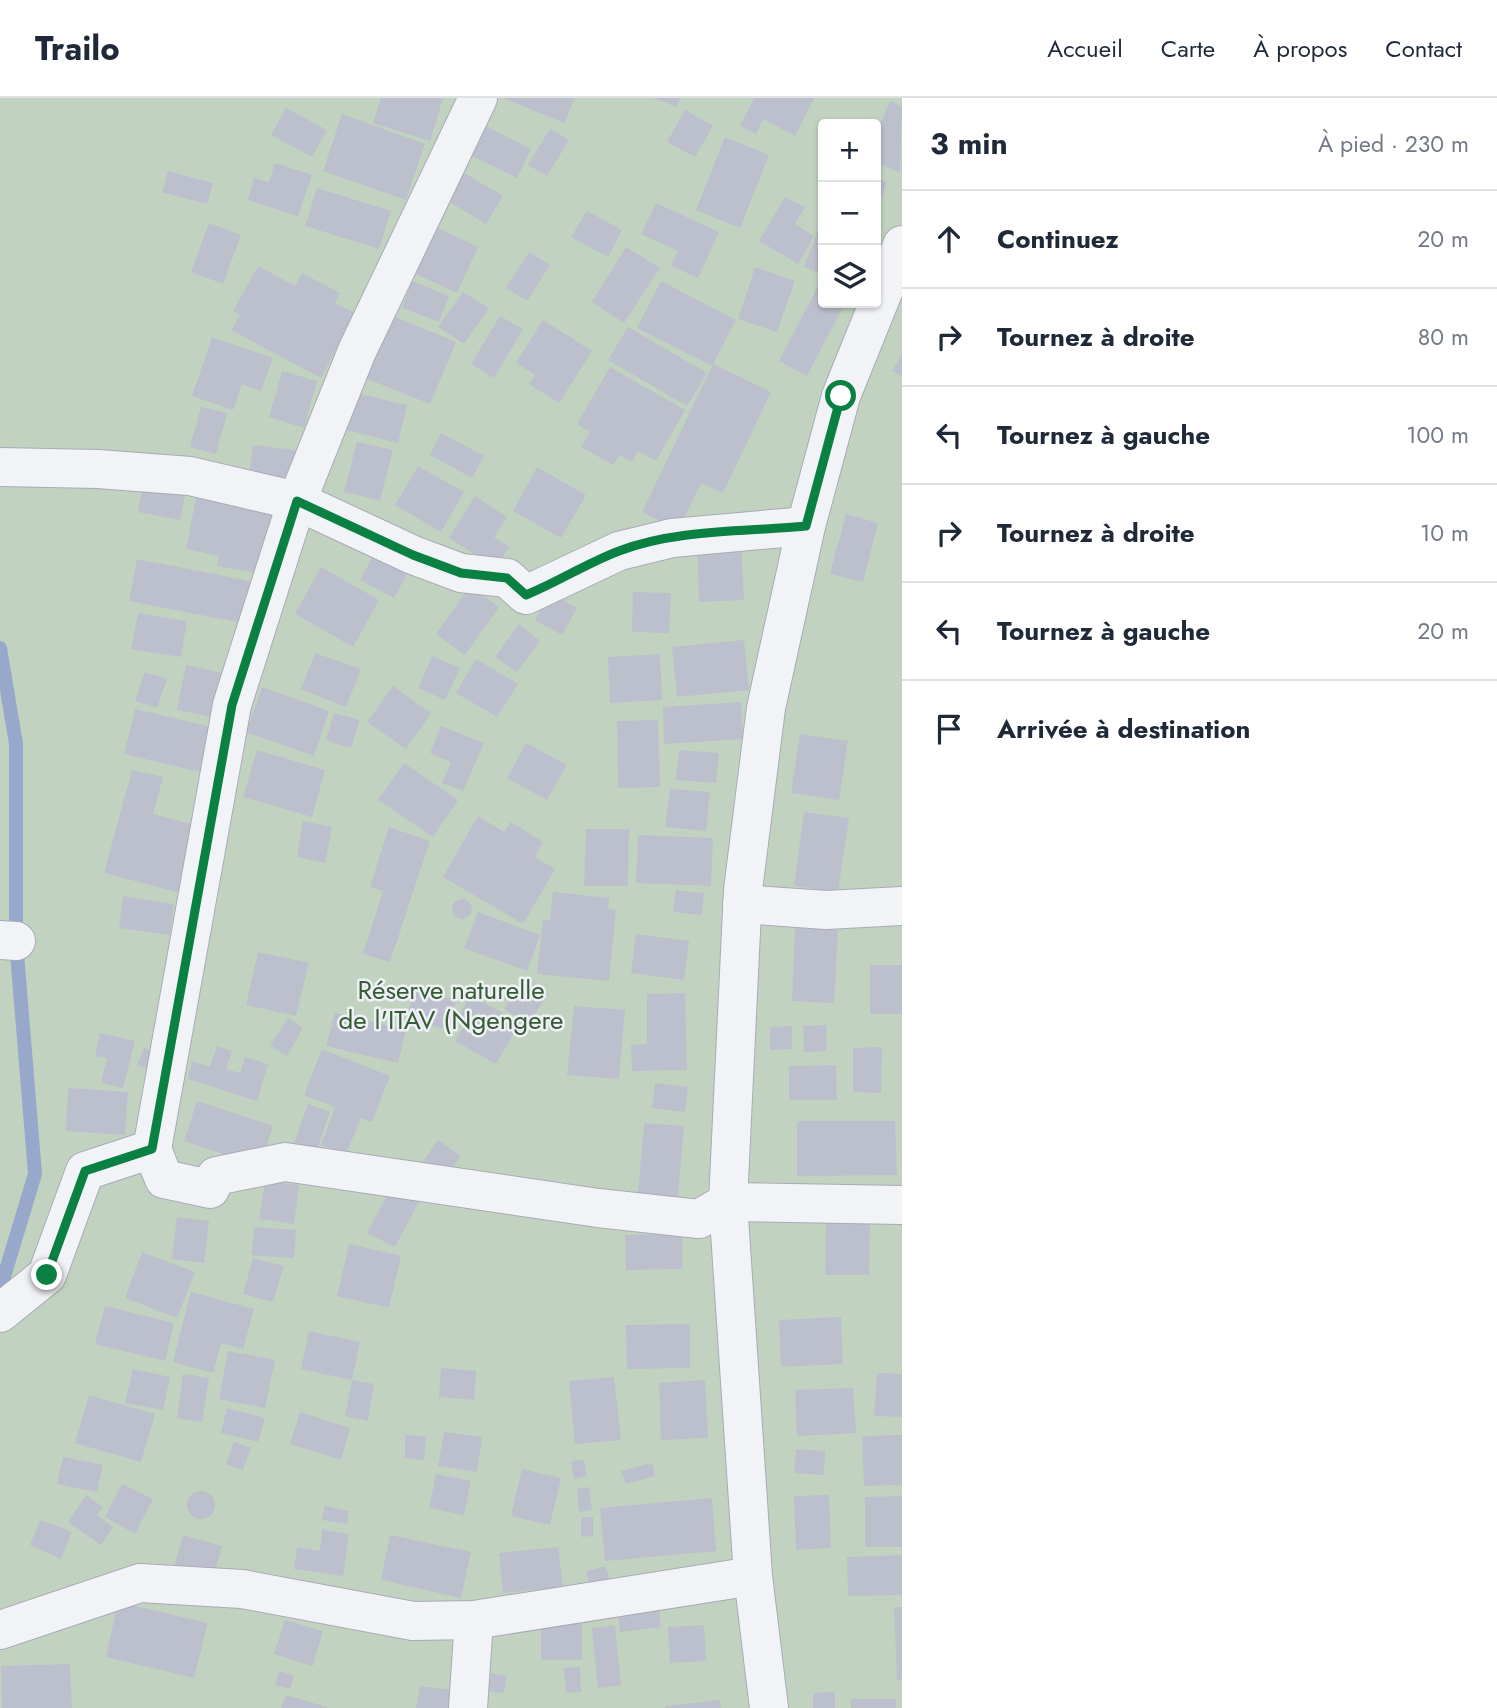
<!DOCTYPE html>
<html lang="fr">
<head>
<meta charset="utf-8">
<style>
  body { margin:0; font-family:Jost,sans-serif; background:#f6f6f7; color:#1f2937 }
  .controls { position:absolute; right:21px; top:21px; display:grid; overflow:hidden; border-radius:7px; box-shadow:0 2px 5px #0004 }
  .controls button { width:63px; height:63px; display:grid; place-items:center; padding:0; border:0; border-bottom:2px solid #e0e1e3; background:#fff; color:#1f2937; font:35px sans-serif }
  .stop { position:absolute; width:21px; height:21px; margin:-16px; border:5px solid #0b8043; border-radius:50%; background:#fff }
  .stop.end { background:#0b8043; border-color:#fff; box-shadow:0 2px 7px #0008 }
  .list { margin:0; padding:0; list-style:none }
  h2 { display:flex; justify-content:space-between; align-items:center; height:91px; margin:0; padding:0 28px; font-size:30px }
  h2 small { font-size:23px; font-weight:400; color:#747a83 }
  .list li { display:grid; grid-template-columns:46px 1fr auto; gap:21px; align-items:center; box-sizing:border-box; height:98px; padding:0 28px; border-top:2px solid #e0e1e3 }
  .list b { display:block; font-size:26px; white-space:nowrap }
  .list em { font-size:23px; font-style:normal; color:#747a83 }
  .icon { flex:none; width:38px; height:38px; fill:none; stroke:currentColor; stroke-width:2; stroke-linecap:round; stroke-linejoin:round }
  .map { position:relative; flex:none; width:902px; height:1610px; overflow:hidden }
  header { display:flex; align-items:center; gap:42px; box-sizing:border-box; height:98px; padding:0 35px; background:#fff; border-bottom:2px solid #e0e1e3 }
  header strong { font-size:33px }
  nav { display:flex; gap:38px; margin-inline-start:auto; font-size:24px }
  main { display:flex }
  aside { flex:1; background:#fff }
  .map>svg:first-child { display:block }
  .green { fill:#c1d3c0; fill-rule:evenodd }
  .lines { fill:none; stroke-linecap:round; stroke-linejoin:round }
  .stream { stroke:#98a8ca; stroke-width:14 }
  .building { fill:#bcbfcc }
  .minor-casing { stroke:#a8abb6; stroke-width:40 }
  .minor { stroke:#f2f3f7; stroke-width:38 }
  .route { stroke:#0b8043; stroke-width:9 }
  .labels { text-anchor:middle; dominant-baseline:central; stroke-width:5; stroke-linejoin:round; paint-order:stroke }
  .park-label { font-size:26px; fill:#355c34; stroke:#eef0f6 }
</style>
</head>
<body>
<header>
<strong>Trailo</strong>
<nav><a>Accueil</a><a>Carte</a><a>À propos</a><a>Contact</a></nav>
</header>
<main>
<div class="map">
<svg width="902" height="1610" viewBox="0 0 902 1610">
  <rect width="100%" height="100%" fill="#dfe1e9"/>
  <!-- green -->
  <path class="green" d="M0,0H902V1610H0ZM823,26H876V205H823Z"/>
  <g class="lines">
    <!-- stream -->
    <path class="stream" d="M0,550L16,646V843L35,1076L0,1192"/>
  </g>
  <!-- building -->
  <g class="building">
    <path d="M381,0H443L430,43L373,25Z"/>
    <path d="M503,0H575L564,25Z"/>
    <path d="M653,0H680L676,9Z"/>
    <path d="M754,0H814L795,38L763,21L756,36L740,28Z"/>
    <path d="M890,3L902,8L900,75L876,64V36Z"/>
    <path d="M286,10L327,32L312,59L271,37Z"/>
    <path d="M685,12L713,28L695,59L667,44Z"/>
    <path d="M342,16L425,46L406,102L323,73Z"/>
    <path d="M480,25L531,51L517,80L466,55Z"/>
    <path d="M550,31L569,42L547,78L528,67Z"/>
    <path d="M725,39L769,57L740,130L696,112Z"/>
    <path d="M275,65L312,77L298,118L248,102L254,80L269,84Z"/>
    <path d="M459,72L503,98L486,126L443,100Z"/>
    <path d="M168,73L213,85L207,106L162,94Z"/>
    <path d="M876,81L887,84L876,116Z"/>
    <path d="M317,90L391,113L379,151L305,128Z"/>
    <path d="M785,99L805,109L795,126L814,138L798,166L759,143Z"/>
    <path d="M656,105L719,134L698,180L671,168L678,153L641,136Z"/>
    <path d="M587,113L622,132L608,159L571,139Z"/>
    <path d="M823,119V176L804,169Z"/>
    <path d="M209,125L241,137L223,186L191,174Z"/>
    <path d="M434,128L478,149L457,195L412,174Z"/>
    <path d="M626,149L660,170L624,225L592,204Z"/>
    <path d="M529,154L550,167L527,203L506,190Z"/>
    <path d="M258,168L295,188L302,175L340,195L335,205L355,215L321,280L231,232L240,217L233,213Z"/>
    <path d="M755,169L795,183L777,234L738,221Z"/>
    <path d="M412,183L449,198L439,224L402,210Z"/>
    <path d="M661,183L736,222L712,268L637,230Z"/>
    <path d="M819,186L823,188V205H845L807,278L779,263Z"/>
    <path d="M463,194L489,210L464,246L438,229Z"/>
    <path d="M386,215L456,244L430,306L360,278Z"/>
    <path d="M500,218L523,231L494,280L471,266Z"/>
    <path d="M543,222L592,253L559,305L529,286L535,277L516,265Z"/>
    <path d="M628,229L707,275L687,308L608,262Z"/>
    <path d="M212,239L273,260L261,293L242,286L233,312L192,298Z"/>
    <path d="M902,256V278L892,273Z"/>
    <path d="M713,266L771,294L723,395L701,385L678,433L642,414Z"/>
    <path d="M610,269L685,312L656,363L638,353L632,364L620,357L613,367L581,349L590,334L577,326Z"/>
    <path d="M282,273L317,283L304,330L269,319Z"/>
    <path d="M356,295L407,307L398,345L347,332Z"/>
    <path d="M201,309L227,315L216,356L190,349Z"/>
    <path d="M441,335L484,358L472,380L430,357Z"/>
    <path d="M357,344L393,352L380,402L344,394Z"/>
    <path d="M253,347L295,352L291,382L249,378Z"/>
    <path d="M418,368L464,394L441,434L395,407Z"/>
    <path d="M537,369L586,397L561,440L513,413Z"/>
    <path d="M144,383L186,392L180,422L138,414Z"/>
    <path d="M475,398L507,419L494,439L509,449L496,470L449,440Z"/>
    <path d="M196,400L274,415L263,476L217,468L219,458L186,451Z"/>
    <path d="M846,416L878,425L863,484L830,476Z"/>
    <path d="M741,441L744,502L699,504L697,443Z"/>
    <path d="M376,453L410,471L394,500L360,482Z"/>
    <path d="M137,461L255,484L247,526L129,503Z"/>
    <path d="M321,469L379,502L353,549L295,516Z"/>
    <path d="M470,488L499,509L465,557L436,536Z"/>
    <path d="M633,494L671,495L669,535L632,534Z"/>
    <path d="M551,495L577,510L562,537L535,522Z"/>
    <path d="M138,515L187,523L181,559L131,551Z"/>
    <path d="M519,526L540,543L517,574L495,559Z"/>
    <path d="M744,542L749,592L677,599L672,549Z"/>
    <path d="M315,555L361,571L346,609L301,591Z"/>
    <path d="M660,556L662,602L610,605L608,559Z"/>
    <path d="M432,558L460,570L445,602L418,590Z"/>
    <path d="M476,561L518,586L497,619L456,595Z"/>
    <path d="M186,567L228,576L217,620L177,612Z"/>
    <path d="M145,574L167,581L157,610L135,603Z"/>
    <path d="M393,588L431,615L406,651L367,624Z"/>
    <path d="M262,589L329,613L314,658L246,634Z"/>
    <path d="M741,604L743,641L664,646L663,609Z"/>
    <path d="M135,611L215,630L204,675L124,656Z"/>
    <path d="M334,615L360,622L351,650L326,642Z"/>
    <path d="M658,622L660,689L618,690L617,623Z"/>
    <path d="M441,628L484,645L463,693L442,685L451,664L430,655Z"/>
    <path d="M800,636L848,643L839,702L791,695Z"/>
    <path d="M526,645L567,667L547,702L507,680Z"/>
    <path d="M257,652L325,672L312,719L243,699Z"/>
    <path d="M679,652L719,655L716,685L676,682Z"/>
    <path d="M404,665L458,702L433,739L378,702Z"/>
    <path d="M132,672L163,679L153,716L206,730L189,797L104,775Z"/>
    <path d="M670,691L710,694L706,733L665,729Z"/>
    <path d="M804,714L849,720L838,794L794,788Z"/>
    <path d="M478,718L504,734L511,724L543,744L535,759L555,771L523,826L443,779Z"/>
    <path d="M303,723L332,729L325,765L297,759Z"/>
    <path d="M389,729L430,743L390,864L363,856L383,793L370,789Z"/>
    <path d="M586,731H629L628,788H584Z"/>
    <path d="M638,737L713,740L711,788L636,785Z"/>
    <path d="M676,792L704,795L702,817L673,814Z"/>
    <path d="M553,794L609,800L608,811L616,812L609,883L537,876L543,822H550Z"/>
    <path d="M123,798L174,806L170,837L119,830Z"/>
    <circle cx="462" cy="811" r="10"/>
    <path d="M478,814L540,837L527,873L464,850Z"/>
    <path d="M795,830L838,832L834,905L792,903Z"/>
    <path d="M636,836L689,843L684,882L631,875Z"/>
    <path d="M258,854L309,865L296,918L246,907Z"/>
    <rect x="870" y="867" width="32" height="49"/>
    <path d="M524,879L548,895L529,926L504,911Z"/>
    <path d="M414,892L456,902L449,932L406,922Z"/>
    <path d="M685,895L687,972L632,973L631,947L647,946V896Z"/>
    <path d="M471,897L520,925L496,966L455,943L465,926L456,922Z"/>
    <path d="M574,908L625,912L619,981L567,977Z"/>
    <path d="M335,915L406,932L398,965L326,948Z"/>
    <path d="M288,920L303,930L287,958L270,948Z"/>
    <path d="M826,927L827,953L804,954L803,928Z"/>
    <path d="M792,928V951L770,952V929Z"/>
    <path d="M100,935L135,943L123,990L101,985L107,960L95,958Z"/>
    <path d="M217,948L232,953L226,971L240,975L245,959L268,966L257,1003L188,981L192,963L210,969Z"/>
    <path d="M882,949L881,995L853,994V950Z"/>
    <path d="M144,950L157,955L150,972L137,967Z"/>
    <path d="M322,951L390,978L372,1024L361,1020L346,1056L321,1047L335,1009L304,997Z"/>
    <path d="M836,967L837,1002H789V968Z"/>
    <path d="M655,985L688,989L685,1014L652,1010Z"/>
    <path d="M68,990L128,994L125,1037L66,1033Z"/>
    <path d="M197,1003L273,1028L260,1068L184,1043Z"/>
    <path d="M308,1006L330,1014L314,1060L292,1051Z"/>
    <path d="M797,1023H895L897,1077L797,1078Z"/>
    <path d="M644,1025L684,1028L678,1099L638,1095Z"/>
    <path d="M438,1042L461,1058L442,1084L420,1068Z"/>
    <path d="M265,1083L299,1087L294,1126L259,1121Z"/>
    <path d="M393,1086L421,1100L395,1149L367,1135Z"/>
    <path d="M177,1119L209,1123L204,1165L172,1161Z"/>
    <path d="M826,1123H870L869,1177H825Z"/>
    <path d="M254,1129L296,1132L294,1160L252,1157Z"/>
    <path d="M683,1136L682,1171L626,1172L625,1137Z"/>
    <path d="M349,1146L401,1158L389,1210L337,1198Z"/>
    <path d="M142,1154L195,1174L177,1220L125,1200Z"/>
    <path d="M253,1160L284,1168L273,1204L243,1196Z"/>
    <path d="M191,1194L254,1211L243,1251L221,1245L213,1275L173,1264Z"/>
    <path d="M105,1208L174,1225L165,1263L95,1246Z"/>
    <path d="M841,1219L843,1266L781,1269L779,1222Z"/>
    <path d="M690,1226V1270L627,1271L626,1227Z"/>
    <path d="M309,1233L360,1244L352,1282L301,1271Z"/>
    <path d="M228,1253L275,1262L265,1310L219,1301Z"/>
    <path d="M441,1270L476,1273L474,1302L439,1299Z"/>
    <path d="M133,1271L170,1279L163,1312L125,1305Z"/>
    <path d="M877,1275L902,1276V1319L874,1318Z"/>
    <path d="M183,1276L209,1280L202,1324L177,1320Z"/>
    <path d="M614,1279L621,1342L575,1346L569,1283Z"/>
    <path d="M352,1282L374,1286L368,1323L345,1318Z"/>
    <path d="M705,1282L708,1340L661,1342L659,1285Z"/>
    <path d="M853,1290L856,1335L797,1338L795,1292Z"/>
    <path d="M89,1297L155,1316L141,1364L75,1345Z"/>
    <path d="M227,1310L265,1320L258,1344L221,1335Z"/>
    <path d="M300,1314L350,1330L341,1362L290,1346Z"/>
    <path d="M444,1334L482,1339L477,1374L438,1368Z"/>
    <path d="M405,1337L426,1338L424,1362L405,1360Z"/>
    <path d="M902,1337V1387L864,1388L862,1338Z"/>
    <path d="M234,1344L251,1350L243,1372L226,1366Z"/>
    <path d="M796,1351L825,1353L824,1377L794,1375Z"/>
    <path d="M63,1359L103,1367L97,1394L57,1386Z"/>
    <path d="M584,1362L587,1378L574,1381L571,1363Z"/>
    <path d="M652,1365L655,1378L626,1386L621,1373Z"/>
    <path d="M522,1371L561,1380L550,1427L511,1418Z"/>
    <path d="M436,1376L471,1383L464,1417L429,1410Z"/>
    <path d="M122,1386L153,1401L135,1436L105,1419Z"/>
    <path d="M589,1389L592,1412L579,1414L577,1391Z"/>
    <circle cx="201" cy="1407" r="14"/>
    <path d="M86,1397L103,1409L97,1417L113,1429L101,1447L68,1424Z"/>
    <path d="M829,1397L831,1450L796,1452L794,1398Z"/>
    <path d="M902,1398V1449H865V1399Z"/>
    <path d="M712,1400L716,1453L605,1463L600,1410Z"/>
    <path d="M325,1408L349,1413L347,1426L322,1422Z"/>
    <path d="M581,1419H593V1438L581,1439Z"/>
    <path d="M40,1422L72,1434L61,1461L30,1447Z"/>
    <path d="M322,1432L349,1436L343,1478L294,1471L297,1449L320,1453Z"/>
    <path d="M183,1437L222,1448L213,1479L174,1469Z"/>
    <path d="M390,1437L471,1454L461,1500L381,1482Z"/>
    <path d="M558,1449L563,1489L503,1495L499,1455Z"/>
    <path d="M902,1457V1497L848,1498L847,1459Z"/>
    <path d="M606,1468L609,1481L589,1485L586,1473Z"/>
    <path d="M658,1502L661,1529L620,1534L617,1507Z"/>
    <path d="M118,1504L208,1525L194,1580L106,1559Z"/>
    <path d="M894,1509H902V1582H897Z"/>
    <path d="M285,1522L323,1533L313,1568L274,1556Z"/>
    <rect x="541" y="1526" width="41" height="36"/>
    <path d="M615,1527L621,1587L598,1590L592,1530Z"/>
    <path d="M704,1527L706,1563L670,1565L668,1529Z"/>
    <path d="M70,1566L72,1610H2L1,1568Z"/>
    <path d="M580,1569L581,1594L566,1595L564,1570Z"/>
    <path d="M279,1573L294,1577L290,1591L275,1587Z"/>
    <path d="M491,1575L507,1578L504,1595L489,1593Z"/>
    <path d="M420,1588L459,1593L457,1610H416Z"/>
    <path d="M835,1594V1610H813V1595Z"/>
    <path d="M286,1597L327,1609V1610H281Z"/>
    <rect x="851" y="1601" width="45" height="9"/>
    <path d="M720,1602L721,1610H665V1608Z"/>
  </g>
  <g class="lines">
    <!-- minor casing -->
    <g class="minor-casing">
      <g id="minor">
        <path d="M0,369L98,371L190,378L297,403L413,457L461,475L507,480L526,497L619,453L672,440L806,428"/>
        <path d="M742,806L826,812L902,808"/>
        <path d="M0,842L16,843"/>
        <path d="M152,1051L164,1081L210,1091L216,1078L285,1064L598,1110L699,1121L728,1104L902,1107"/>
        <path d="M0,1215L47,1177L85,1073L152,1051L232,607L297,403L357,253L478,0"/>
        <path d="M0,1532L140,1485L242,1491L413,1523L474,1522L753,1478"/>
        <path d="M468,1610L474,1522"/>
        <path d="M769,1610L753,1478L728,1104L743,792L766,610L806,428L841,298L902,147"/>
      </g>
    </g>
    <!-- minor -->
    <use href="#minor" class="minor"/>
  </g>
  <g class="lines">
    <!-- route -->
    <path class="route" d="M47,1177L85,1073L152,1051L232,607L297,403L413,457L461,475L507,480L526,497C558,484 587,465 619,453C676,431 745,434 806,428L841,298"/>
  </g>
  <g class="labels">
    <!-- park labels -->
    <g class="park-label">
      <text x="451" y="892">Réserve naturelle<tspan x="451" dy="30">de l'ITAV (Ngengere</tspan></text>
    </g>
  </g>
</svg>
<div class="controls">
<button>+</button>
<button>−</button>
<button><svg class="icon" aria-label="layers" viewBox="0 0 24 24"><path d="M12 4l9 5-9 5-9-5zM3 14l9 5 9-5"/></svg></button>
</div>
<div class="stop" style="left:841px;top:298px"></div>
<div class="stop end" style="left:47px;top:1177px"></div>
</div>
<aside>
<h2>3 min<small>À pied · 230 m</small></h2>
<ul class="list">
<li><svg class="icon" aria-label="ahead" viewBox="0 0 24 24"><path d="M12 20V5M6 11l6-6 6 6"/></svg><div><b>Continuez</b></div><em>20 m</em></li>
<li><svg class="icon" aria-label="right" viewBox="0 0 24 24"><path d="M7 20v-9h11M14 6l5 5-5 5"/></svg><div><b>Tournez à droite</b></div><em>80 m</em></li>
<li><svg class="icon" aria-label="left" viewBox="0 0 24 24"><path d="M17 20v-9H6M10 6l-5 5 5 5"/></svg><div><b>Tournez à gauche</b></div><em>100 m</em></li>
<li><svg class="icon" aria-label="right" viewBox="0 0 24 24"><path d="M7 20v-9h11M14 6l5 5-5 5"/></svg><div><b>Tournez à droite</b></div><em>10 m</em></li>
<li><svg class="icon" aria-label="left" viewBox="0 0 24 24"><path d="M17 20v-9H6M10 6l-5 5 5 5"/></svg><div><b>Tournez à gauche</b></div><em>20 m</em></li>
<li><svg class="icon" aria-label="arrive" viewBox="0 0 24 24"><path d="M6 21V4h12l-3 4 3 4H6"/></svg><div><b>Arrivée à destination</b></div></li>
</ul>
</aside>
</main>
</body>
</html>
